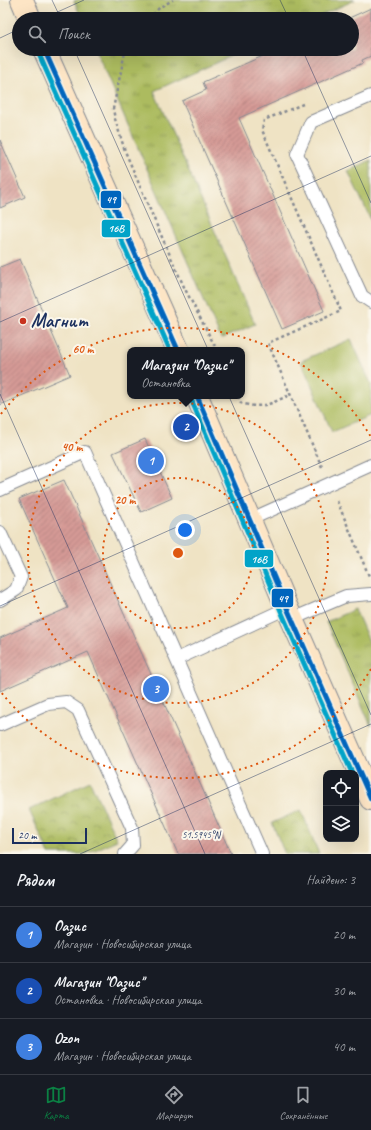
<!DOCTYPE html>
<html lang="ru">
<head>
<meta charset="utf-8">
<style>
  body { margin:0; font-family:Caveat,sans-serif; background:#20242c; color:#f1f3f6 }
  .controls { position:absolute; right:12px; bottom:12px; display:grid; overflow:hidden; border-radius:8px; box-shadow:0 4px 16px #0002 }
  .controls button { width:36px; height:36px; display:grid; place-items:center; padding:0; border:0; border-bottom:1px solid #363941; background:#171b24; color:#f1f3f6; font:20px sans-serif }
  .scale { position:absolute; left:12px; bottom:10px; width:75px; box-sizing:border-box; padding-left:4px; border:2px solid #1b2f5e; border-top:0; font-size:11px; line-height:14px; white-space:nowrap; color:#1b2f5e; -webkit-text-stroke:3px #fbf7ec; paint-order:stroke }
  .you { position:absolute; left:185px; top:530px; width:14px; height:14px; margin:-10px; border:3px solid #fff; border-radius:50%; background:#1a73e8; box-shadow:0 0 0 6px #1a73e833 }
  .badge { display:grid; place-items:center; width:26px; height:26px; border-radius:50%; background:#0b8043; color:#fff; font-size:13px; font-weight:700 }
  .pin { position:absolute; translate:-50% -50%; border:2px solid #fff; box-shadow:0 1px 4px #0006 }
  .popup { position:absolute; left:127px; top:347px; width:118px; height:52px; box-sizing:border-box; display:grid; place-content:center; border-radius:8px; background:#171b24; filter:drop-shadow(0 1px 3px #0005); font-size:13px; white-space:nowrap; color:#9ea1a6 }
  .popup b { font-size:15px; color:#f1f3f6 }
  .popup::after { content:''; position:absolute; left:50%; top:100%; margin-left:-8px; border:8px solid transparent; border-top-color:#171b24 }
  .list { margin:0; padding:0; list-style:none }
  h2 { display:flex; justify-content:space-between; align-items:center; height:52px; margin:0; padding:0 16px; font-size:17px }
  h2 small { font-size:13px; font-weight:400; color:#9ea1a6 }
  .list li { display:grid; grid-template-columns:26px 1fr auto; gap:12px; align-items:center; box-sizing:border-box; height:56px; padding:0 16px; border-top:1px solid #363941 }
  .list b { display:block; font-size:15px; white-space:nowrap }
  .list p { margin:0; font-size:13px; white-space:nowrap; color:#9ea1a6 }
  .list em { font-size:13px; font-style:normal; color:#9ea1a6 }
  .icon { flex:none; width:22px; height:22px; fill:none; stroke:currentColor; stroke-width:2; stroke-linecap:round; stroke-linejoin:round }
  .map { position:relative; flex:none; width:371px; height:854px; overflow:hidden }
  .search { position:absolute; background:#171b24; box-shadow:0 4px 16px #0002; left:12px; right:12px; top:12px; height:44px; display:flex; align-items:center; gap:10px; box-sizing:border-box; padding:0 14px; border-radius:22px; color:#9ea1a6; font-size:15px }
  .sheet { height:220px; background:#171b24 }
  nav { display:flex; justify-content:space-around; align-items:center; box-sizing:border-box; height:56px; border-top:1px solid #363941; background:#171b24; font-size:11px; color:#9ea1a6 }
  nav a { display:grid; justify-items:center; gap:2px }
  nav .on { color:#0b8043 }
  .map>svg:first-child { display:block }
  .grass { fill:url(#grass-tufts); stroke:#64755e }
  .park { fill:url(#park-crowns); stroke:#64755e }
  .pitch { fill:#acbb5e; stroke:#64755e }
  .building { fill:url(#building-hatch) }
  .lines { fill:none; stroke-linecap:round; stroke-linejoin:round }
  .lane-casing { stroke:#858991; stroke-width:14 }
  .secondary-casing { stroke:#858991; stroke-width:24 }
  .path { stroke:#858991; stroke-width:2.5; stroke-dasharray:3 3; stroke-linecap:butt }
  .lane { stroke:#fff; stroke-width:12 }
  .secondary { stroke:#fde5c5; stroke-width:22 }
  .bus-1-casing { stroke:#fbf7ec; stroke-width:8 }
  .bus-2-casing { stroke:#fbf7ec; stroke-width:8 }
  .bus-1 { stroke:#0065bd; stroke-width:5 }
  .bus-2 { stroke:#01a3c8; stroke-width:5 }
  .ticks { fill:none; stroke:#1b2f5e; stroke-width:1; stroke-opacity:0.45 }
  .ring { fill:none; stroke:#de5710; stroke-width:2; stroke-dasharray:2 4 }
  .poi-dot { fill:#c8321e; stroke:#fbf7ec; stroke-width:1.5 }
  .labels { text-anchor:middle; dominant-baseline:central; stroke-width:4; stroke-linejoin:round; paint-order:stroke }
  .poi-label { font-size:19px; font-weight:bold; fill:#1b2f5e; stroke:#fbf7ec; text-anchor:start }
  .ticks-label { font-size:10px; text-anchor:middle; fill:#1b2f5e; stroke:#fbf7ec; stroke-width:4; stroke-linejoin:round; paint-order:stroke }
  .centre { fill:#de5710; stroke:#fbf7ec; stroke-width:2 }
  .ring-label { font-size:12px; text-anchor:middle; font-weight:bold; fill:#de5710; stroke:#fbf7ec; stroke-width:4; stroke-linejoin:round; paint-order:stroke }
  .line-badge { stroke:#fbf7ec; stroke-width:1.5 }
  .badge-label { font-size:11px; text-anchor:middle; font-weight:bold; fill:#fff }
</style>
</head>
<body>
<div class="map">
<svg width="371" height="854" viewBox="0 0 371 854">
  <defs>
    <pattern id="grass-tufts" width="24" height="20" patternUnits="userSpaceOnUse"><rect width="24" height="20" fill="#acbb5e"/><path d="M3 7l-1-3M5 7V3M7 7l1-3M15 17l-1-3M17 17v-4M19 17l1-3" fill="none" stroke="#8b9851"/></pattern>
    <pattern id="park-crowns" width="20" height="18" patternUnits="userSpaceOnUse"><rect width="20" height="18" fill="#acbb5e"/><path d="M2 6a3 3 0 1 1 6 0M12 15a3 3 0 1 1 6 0" fill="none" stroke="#8b9851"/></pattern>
    <pattern id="building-hatch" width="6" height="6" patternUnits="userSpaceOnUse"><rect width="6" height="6" fill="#d59a95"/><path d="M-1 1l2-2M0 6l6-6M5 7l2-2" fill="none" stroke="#ac7e7d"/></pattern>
  </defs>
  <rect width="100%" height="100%" fill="#fbf7ec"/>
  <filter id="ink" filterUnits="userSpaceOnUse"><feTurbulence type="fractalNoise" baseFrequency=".025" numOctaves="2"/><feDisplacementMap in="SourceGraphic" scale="8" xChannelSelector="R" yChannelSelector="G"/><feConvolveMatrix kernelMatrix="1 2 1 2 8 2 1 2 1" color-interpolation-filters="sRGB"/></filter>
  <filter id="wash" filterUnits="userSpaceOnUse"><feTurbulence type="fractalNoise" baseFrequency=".012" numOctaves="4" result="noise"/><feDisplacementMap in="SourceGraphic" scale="16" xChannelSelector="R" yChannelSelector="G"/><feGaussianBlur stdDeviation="0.9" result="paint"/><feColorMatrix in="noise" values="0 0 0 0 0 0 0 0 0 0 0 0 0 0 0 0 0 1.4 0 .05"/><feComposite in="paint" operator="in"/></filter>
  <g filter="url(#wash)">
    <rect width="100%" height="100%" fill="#efe3c4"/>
    <!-- grass -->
    <g class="grass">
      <path d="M77,0H355L313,19H82L74,1Z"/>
      <path d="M95,49H246L154,91L255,324L221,339Z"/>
      <path d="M355,609L371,646V726L326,622Z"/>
    </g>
    <!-- park -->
    <g class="park">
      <path d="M90,781L117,840L86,854H49L29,810Z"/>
      <path d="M301,810L319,854H285L272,823Z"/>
    </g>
    <!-- pitch -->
    <g class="pitch">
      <path d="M371,160V220L348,171Z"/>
      <path d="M351,339L371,384V415L332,432L301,361Z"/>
    </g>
    <g id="blocks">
      <!-- building -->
      <g class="building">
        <path d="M371,8V56L362,60L363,63L239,118L324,311L282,329L182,101L206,90L203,82L279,49H352V19H347Z"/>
        <path d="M0,140L25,197L0,208Z"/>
        <path d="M20,259L70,375L0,405V267Z"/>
        <path d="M145,439L172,498L141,512L113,453Z"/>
        <path d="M64,480L202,788L231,854H178L88,652L0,691V638L68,608L19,499Z"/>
      </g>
    </g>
  </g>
  <g filter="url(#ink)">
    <use href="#blocks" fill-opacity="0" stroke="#858991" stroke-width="1"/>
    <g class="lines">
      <!-- lane casing -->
      <g class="lane-casing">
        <g id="lane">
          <path d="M371,96L311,122L297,154L362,296L371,302"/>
          <path d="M0,490L85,452L262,854"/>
          <path d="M249,520L371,465"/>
          <path d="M0,532L21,577L16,590L0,600"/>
          <path d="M292,619L346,596L371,594"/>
          <path d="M177,659L287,608"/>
          <path d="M0,725L48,704L66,702L78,710L132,828L133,845L125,854"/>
        </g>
      </g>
      <!-- secondary casing -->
      <g class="secondary-casing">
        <g id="secondary">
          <path d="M22,0L30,19"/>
          <path d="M44,49L178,350"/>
          <path d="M197,396L287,608L371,799"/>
        </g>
      </g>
      <!-- path -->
      <g class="path">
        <path d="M149,19L160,7L173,0"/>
        <path d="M128,49L125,52L113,109L115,119L125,151L157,226L185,289L217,350"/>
        <path d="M303,104L264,120L262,130L341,311L268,343L322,467"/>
        <path d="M238,396L241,403C263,410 271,403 290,395"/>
        <path d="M337,501L369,576"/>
      </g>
      <!-- lane -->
      <use href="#lane" class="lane"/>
      <!-- secondary -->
      <use href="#secondary" class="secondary"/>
      <!-- bus-1 casing -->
      <g class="bus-1-casing">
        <g id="bus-1">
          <path d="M44,49L178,350"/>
          <path d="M197,396L287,608L371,799"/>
        </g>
      </g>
      <!-- bus-2 casing -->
      <g class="bus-2-casing">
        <g id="bus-2">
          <path d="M38,52L170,350"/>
          <path d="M191,399L281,611L352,773"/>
        </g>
      </g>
      <!-- bus-1 -->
      <use href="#bus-1" class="bus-1"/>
      <!-- bus-2 -->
      <use href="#bus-2" class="bus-2"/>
    </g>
  </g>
  <!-- ticks -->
  <path class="ticks" d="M52,0L61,19M280,0L289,19M42,19L84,0M0,38L19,29M74,49L371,715M302,49L371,203M0,322L371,156M0,394L205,854M0,606L371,440M80,854L371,724"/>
  <!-- distance rings -->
  <g class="ring">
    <circle cx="178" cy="553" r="75"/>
    <circle cx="178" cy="553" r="150"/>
    <path d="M371 669A225 225 0 0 1 1 692M1 414A225 225 0 0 1 371 437"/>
  </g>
  <!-- markers -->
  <circle class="poi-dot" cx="23" cy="321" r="4"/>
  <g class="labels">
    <!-- poi labels -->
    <g class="poi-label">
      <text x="31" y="321">Магнит</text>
    </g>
  </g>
  <g class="ticks-label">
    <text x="201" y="838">51.5945°N</text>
  </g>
  <circle cx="178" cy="553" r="6" class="centre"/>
  <g class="ring-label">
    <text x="83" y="353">60 m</text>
    <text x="72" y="451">40 m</text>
    <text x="125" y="504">20 m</text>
  </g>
  <g class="line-badge">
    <rect x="100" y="190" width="22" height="19" rx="4" fill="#0065bd"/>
    <rect x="101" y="219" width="30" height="19" rx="4" fill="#01a3c8"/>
    <rect x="244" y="549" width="30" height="19" rx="4" fill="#01a3c8"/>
    <rect x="271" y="588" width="23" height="20" rx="4" fill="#0065bd"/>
  </g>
  <g class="badge-label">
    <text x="111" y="203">49</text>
    <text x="116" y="232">16В</text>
    <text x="259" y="563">16В</text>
    <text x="283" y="602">49</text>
  </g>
</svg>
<div class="controls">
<button><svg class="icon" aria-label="locate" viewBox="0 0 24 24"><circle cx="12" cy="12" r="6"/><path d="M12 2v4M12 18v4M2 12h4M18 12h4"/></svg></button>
<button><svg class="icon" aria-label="layers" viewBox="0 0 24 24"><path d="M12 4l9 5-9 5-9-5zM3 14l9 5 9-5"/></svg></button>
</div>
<div class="scale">20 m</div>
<div class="you"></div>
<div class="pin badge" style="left:151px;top:461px;background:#3f7fe0">1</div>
<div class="pin badge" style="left:186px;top:427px;background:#1a4fb4">2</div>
<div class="popup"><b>Магазин &quot;Оазис&quot;</b>Остановка</div>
<div class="pin badge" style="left:156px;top:689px;background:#3f7fe0">3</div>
<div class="search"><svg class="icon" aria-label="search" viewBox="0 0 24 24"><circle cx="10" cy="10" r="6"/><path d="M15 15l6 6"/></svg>Поиск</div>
</div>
<section class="sheet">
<h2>Рядом<small>Найдено: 3</small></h2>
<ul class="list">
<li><span class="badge" style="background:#3f7fe0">1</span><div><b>Оазис</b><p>Магазин · Новосибирская улица</p></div><em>20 m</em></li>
<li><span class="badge" style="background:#1a4fb4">2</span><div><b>Магазин &quot;Оазис&quot;</b><p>Остановка · Новосибирская улица</p></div><em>30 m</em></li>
<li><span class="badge" style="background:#3f7fe0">3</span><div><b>Ozon</b><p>Магазин · Новосибирская улица</p></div><em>40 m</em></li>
</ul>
</section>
<nav>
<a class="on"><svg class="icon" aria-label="map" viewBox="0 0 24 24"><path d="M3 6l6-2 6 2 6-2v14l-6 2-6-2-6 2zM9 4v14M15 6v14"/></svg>Карта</a>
<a><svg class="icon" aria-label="directions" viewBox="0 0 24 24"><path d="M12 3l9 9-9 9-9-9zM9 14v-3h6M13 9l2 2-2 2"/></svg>Маршрут</a>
<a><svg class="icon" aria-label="saved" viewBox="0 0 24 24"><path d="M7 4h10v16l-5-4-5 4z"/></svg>Сохранённые</a>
</nav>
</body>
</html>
